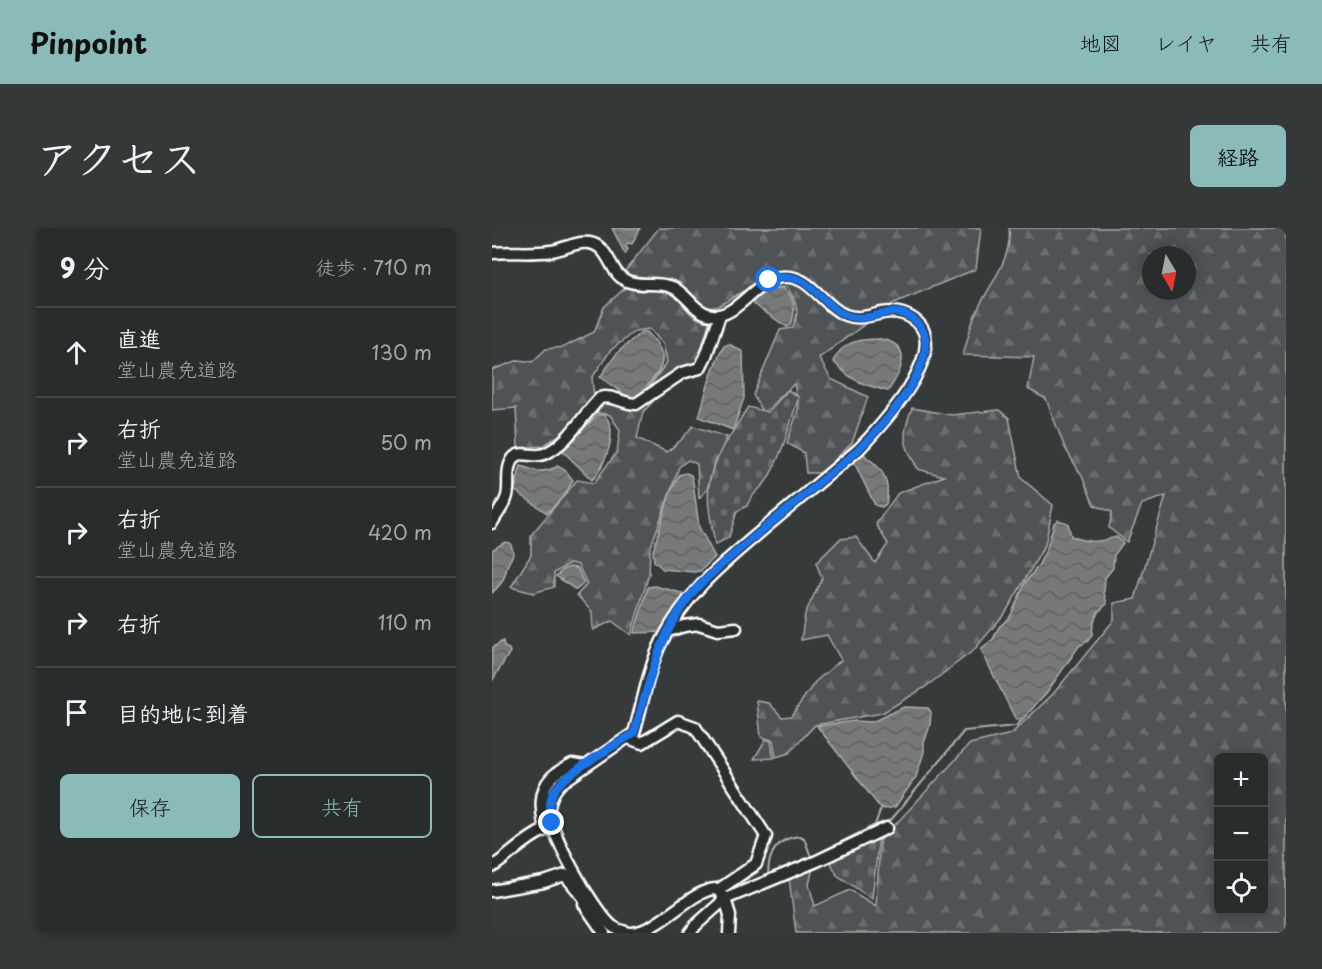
<!DOCTYPE html>
<html lang="ja">
<head>
<meta charset="utf-8">
<style>
  body { margin:0; font-family:"Playpen Sans","Klee One",sans-serif; background:#353838; color:#f1f3f6 }
  .controls { position:absolute; right:18px; bottom:18px; display:grid; overflow:hidden; border-radius:9px; box-shadow:0 3px 15px #0003 }
  .controls button { width:54px; height:54px; display:grid; place-items:center; padding:0; border:0; border-bottom:2px solid #454848; background:#292c2c; color:#f1f3f6; font:30px sans-serif }
  .compass { position:absolute; left:650px; top:18px; width:54px; height:54px; border-radius:50%; background:#292c2c; box-shadow:0 3px 15px #0003; rotate:170deg }
  .stop { position:absolute; width:18px; height:18px; margin:-14px; border:4px solid #1a73e8; border-radius:50%; background:#fff }
  .stop.end { background:#1a73e8; border-color:#fff; box-shadow:0 2px 6px #0008 }
  .list { margin:0; padding:0; list-style:none }
  h2 { display:flex; justify-content:space-between; align-items:center; height:78px; margin:0; padding:0 24px; font-size:26px }
  h2 small { font-size:20px; font-weight:400; color:#a5a7a9 }
  .list li { display:grid; grid-template-columns:39px 1fr auto; gap:18px; align-items:center; box-sizing:border-box; height:90px; padding:0 24px; border-top:2px solid #454848 }
  .list b { display:block; font-size:22px; white-space:nowrap }
  .list p { margin:0; font-size:20px; white-space:nowrap; color:#a5a7a9 }
  .list em { font-size:20px; font-style:normal; color:#a5a7a9 }
  .actions { display:flex; gap:12px; padding:18px 24px }
  .actions a { flex:1; padding:14px 0; border:2px solid #8bbbb9; border-radius:9px; text-align:center; font-size:21px; color:#8bbbb9 }
  .actions .main { background:#8bbbb9; color:#111 }
  .icon { flex:none; width:33px; height:33px; fill:none; stroke:currentColor; stroke-width:2; stroke-linecap:round; stroke-linejoin:round }
  .map { position:relative; flex:none; width:794px; height:705px; overflow:hidden; border-radius:9px }
  header { display:flex; align-items:center; gap:36px; box-sizing:border-box; height:84px; padding:0 30px; background:#8bbbb9; color:#111 }
  header strong { font-size:28px }
  nav { display:flex; gap:33px; margin-inline-start:auto; font-size:21px }
  .intro { display:flex; align-items:center; justify-content:space-between; box-sizing:border-box; height:144px; padding:0 36px }
  h1 { margin:0; font-size:42px }
  .button { padding:15px 27px; border-radius:9px; background:#8bbbb9; color:#111; font-size:21px; font-weight:700 }
  main { display:flex; gap:36px; padding:0 36px }
  aside { flex:1; background:#292c2c; border-radius:9px; box-shadow:0 3px 15px #0003 }
  .map>svg:first-child { display:block }
  .forest { fill:url(#forest-firs); stroke:#a8a9aa; stroke-width:1.5; fill-rule:evenodd }
  .cemetery { fill:url(#cemetery-stones); stroke:#a8a9aa; stroke-width:1.5 }
  .water { fill:url(#water-waves); stroke:#adaeaf; stroke-width:1.5 }
  .lines { fill:none; stroke-linecap:round; stroke-linejoin:round }
  .stream { stroke:#adaeaf; stroke-width:2 }
  .minor-casing { stroke:#fff; stroke-width:15 }
  .minor { stroke:#2a2d2e; stroke-width:10 }
  .route { stroke:#1a73e8; stroke-width:8 }
</style>
</head>
<body>
<header>
<strong>Pinpoint</strong>
<nav><a>地図</a><a>レイヤ</a><a>共有</a></nav>
</header>
<div class="intro"><h1>アクセス</h1><a class="button">経路</a></div>
<main>
<aside>
<h2>9 分<small>徒歩 · 710 m</small></h2>
<ul class="list">
<li><svg class="icon" aria-label="ahead" viewBox="0 0 24 24"><path d="M12 20V5M6 11l6-6 6 6"/></svg><div><b>直進</b><p>堂山農免道路</p></div><em>130 m</em></li>
<li><svg class="icon" aria-label="right" viewBox="0 0 24 24"><path d="M7 20v-9h11M14 6l5 5-5 5"/></svg><div><b>右折</b><p>堂山農免道路</p></div><em>50 m</em></li>
<li><svg class="icon" aria-label="right" viewBox="0 0 24 24"><path d="M7 20v-9h11M14 6l5 5-5 5"/></svg><div><b>右折</b><p>堂山農免道路</p></div><em>420 m</em></li>
<li><svg class="icon" aria-label="right" viewBox="0 0 24 24"><path d="M7 20v-9h11M14 6l5 5-5 5"/></svg><div><b>右折</b></div><em>110 m</em></li>
<li><svg class="icon" aria-label="arrive" viewBox="0 0 24 24"><path d="M6 21V4h12l-3 4 3 4H6"/></svg><div><b>目的地に到着</b></div></li>
</ul>
<div class="actions"><a class="main">保存</a><a>共有</a></div>
</aside>
<div class="map">
<svg width="794" height="705" viewBox="0 0 794 705">
  <defs>
    <pattern id="forest-firs" width="22" height="20" patternUnits="userSpaceOnUse" patternTransform="scale(1.5)"><rect width="22" height="20" fill="#505354"/><path d="M5 1l3.5 6h-7zM16 11l3.5 6h-7z" fill="#6a6d6e"/></pattern>
    <pattern id="cemetery-stones" width="16" height="16" patternUnits="userSpaceOnUse" patternTransform="scale(1.5)"><rect width="16" height="16" fill="#505354"/><path d="M2 7V4a2 2 0 0 1 4 0v3zM10 15v-3a2 2 0 0 1 4 0v3z" fill="#6a6d6e"/></pattern>
    <pattern id="water-waves" width="16" height="10" patternUnits="userSpaceOnUse" patternTransform="scale(1.5)"><rect width="16" height="10" fill="#767879"/><path d="M0 5q4-4 8 0t8 0" fill="none" stroke="#616262"/></pattern>
  </defs>
  <rect width="100%" height="100%" fill="#373a3b"/>
  <filter id="ink" filterUnits="userSpaceOnUse"><feTurbulence type="fractalNoise" baseFrequency=".0167" numOctaves="2"/><feDisplacementMap in="SourceGraphic" scale="12" xChannelSelector="R" yChannelSelector="G"/><feConvolveMatrix kernelMatrix="1 2 1 2 8 2 1 2 1" color-interpolation-filters="sRGB"/></filter>
  <g filter="url(#ink)">
    <!-- forest -->
    <g class="forest">
      <path d="M167,0H489L484,41L402,75L327,130L339,151L376,169L360,215L329,245H314L312,225L295,215L307,179L302,156L271,185L261,167L288,102L300,100C309,84 304,73 295,59L278,60L260,71L251,63L227,78L213,82L182,55L144,53L133,43Z"/>
      <path d="M517,0H794V705H304L297,650L321,639L317,657L323,678L358,662L384,678L388,613L478,516L519,506L561,466L622,392V375L643,371L674,268L650,276L635,314L617,300L620,284L602,277L590,248L573,220L554,171L536,161L542,129L471,127C475,114 478,99 483,87C495,59 521,32 517,0ZM659,27H695V63H659ZM726,530H772V682H726Z"/>
      <path d="M133,60C146,61 163,57 176,62C191,69 193,91 217,94L205,137L149,170L175,134L171,116L158,101L143,103L118,123L100,150L102,169L75,201L51,218L26,220L24,180L0,182V142L27,132L40,134L54,121L72,119L102,104L112,79Z"/>
      <path d="M176,158L151,184L145,210L175,224L189,212L201,198L235,209L221,239L215,262L207,270L205,236L196,232L187,239L158,321L157,346L139,407L120,393L101,402L100,384L85,367L95,356L86,337L78,335L62,345V359L41,365L19,359L39,327V307L85,252L102,255L125,224L128,202L118,187L100,184L112,172L141,179Z"/>
      <path d="M420,180L459,187L507,182L517,190L529,250L561,277L553,317L514,384L482,422L432,460L390,485L323,497L297,525L284,529L281,512L269,509L265,473L277,475L290,489L299,488L323,454L349,432L335,407L309,412L313,386L330,350L324,335L348,311L364,309L383,335L396,316L384,296L406,265L452,248L426,241C411,216 409,208 420,180Z"/>
    </g>
    <!-- cemetery -->
    <g class="cemetery">
      <path d="M296,162L307,169C297,197 291,226 275,252C268,263 260,264 255,278L245,283L237,309L223,317C220,296 213,272 218,251C224,227 243,200 256,179L276,184Z"/>
      <path d="M274,511L279,513L282,530L262,531Z"/>
      <path d="M387,607L380,671L345,647L337,631Z"/>
    </g>
    <!-- water -->
    <g class="water">
      <path d="M120,0H148L140,16L136,15L133,18L136,21L133,26Z"/>
      <path d="M285,60H291C304,70 304,83 299,97L295,99L261,76L262,72L274,64Z"/>
      <path d="M149,104H155C185,133 165,144 145,171H139L108,149L125,125Z"/>
      <path d="M389,111C422,117 410,143 396,163C370,156 360,154 341,133C352,112 368,111 389,111Z"/>
      <path d="M237,116L251,124L252,170L241,202L207,189C214,165 219,140 232,118Z"/>
      <path d="M105,187H112C128,201 113,239 100,252L70,222Z"/>
      <path d="M368,224H371C375,232 380,232 385,238C396,249 397,262 394,276L390,279L383,277L360,230Z"/>
      <path d="M29,238C43,243 52,246 66,238L74,243L81,252L72,268L55,285L22,262Z"/>
      <path d="M194,245L199,247L201,254L207,299L223,329L208,343L201,344L171,341L162,333L161,323L178,265L187,247Z"/>
      <path d="M566,292L576,295L579,308C597,316 607,314 625,309L631,315L622,327L621,340L613,350L612,365L615,376L606,384L601,396L600,407L596,413L587,418L555,464L531,491L524,492L489,422L501,411L507,399L518,389L533,355L546,338L555,320L562,295Z"/>
      <path d="M13,314L18,315C25,329 18,328 15,339C12,353 10,355 0,365V322Z"/>
      <path d="M78,339L85,340L92,355L84,362L64,348L72,341Z"/>
      <path d="M163,358L190,365L191,370L171,404L142,405L156,359Z"/>
      <path d="M11,413L12,419L17,421L18,424L0,453V420Z"/>
      <path d="M412,479L436,480L439,484L438,497L432,515V524L424,549L403,579L392,581L386,577L325,498L363,493L380,494Z"/>
    </g>
    <g class="lines">
      <!-- stream -->
      <g class="stream">
        <path d="M383,597L389,580"/>
        <path d="M276,648C276,625 285,610 308,608L312,610L319,629L383,597L399,592L472,503L524,498L531,491"/>
        <path d="M232,665L266,644"/>
        <path d="M192,705L200,692L228,668"/>
      </g>
      <!-- minor casing -->
      <g class="minor-casing">
        <g id="minor">
          <path d="M0,25C19,23 40,26 59,23C74,21 93,8 107,19C119,28 120,47 135,53C149,59 165,53 180,59C195,65 202,85 220,87C244,91 263,52 289,49C318,45 329,77 353,87C374,95 390,79 411,86C474,108 389,198 367,221C336,247 305,273 275,298C232,335 196,362 170,413C156,441 151,475 142,505L69,555C62,562 58,569 57,580C57,605 101,682 120,698C125,702 132,703 137,705"/>
          <path d="M0,295C4,287 11,279 14,271C19,260 13,246 19,234C26,219 40,231 52,226C76,216 90,188 108,170C119,166 132,176 144,176L190,145L208,140L214,128L228,87"/>
          <path d="M176,403L192,398L207,396L226,402L244,400"/>
          <path d="M136,510L150,515L186,493L203,499L274,608L264,636L226,662"/>
          <path d="M0,639C19,627 32,611 53,602C50,585 45,565 59,550C64,544 73,540 80,536L93,538"/>
          <path d="M0,663L52,654L73,647L92,670"/>
          <path d="M97,669L93,672L92,676L112,705"/>
          <path d="M140,705C168,703 202,659 225,661L233,671L325,633L395,600"/>
          <path d="M198,705L204,697L233,671L238,687L237,705"/>
        </g>
      </g>
      <!-- minor -->
      <use href="#minor" class="minor"/>
    </g>
  </g>
  <g class="lines" filter="url(#ink)">
    <!-- route -->
    <path class="route" d="M60,595C58,585 56,573 62,563C72,546 124,517 142,505C158,454 164,412 198,368C212,350 231,336 248,321C274,299 301,277 328,254C341,243 356,232 369,219C393,195 471,111 412,86C396,80 382,91 367,90C328,88 323,36 277,52"/>
  </g>
</svg>
<div class="controls">
<button>+</button>
<button>−</button>
<button><svg class="icon" aria-label="locate" viewBox="0 0 24 24"><circle cx="12" cy="12" r="6"/><path d="M12 2v4M12 18v4M2 12h4M18 12h4"/></svg></button>
</div>
<svg class="compass" viewBox="-18 -18 36 36"><path d="M0-13l5 13h-10z" fill="#e53935"/><path d="M0 13l5-13h-10z" fill="#a5a7a9"/></svg>
<div class="stop" style="left:277px;top:52px"></div>
<div class="stop end" style="left:60px;top:595px"></div>
</div>
</main>
</body>
</html>
